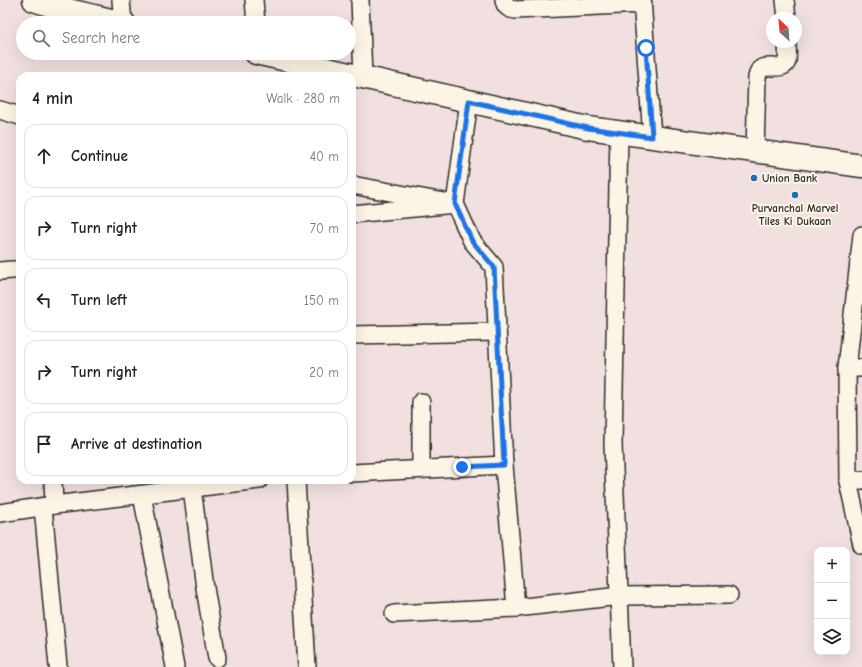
<!DOCTYPE html>
<html lang="en">
<head>
<meta charset="utf-8">
<style>
  body { margin:0; font-family:"Comic Neue",sans-serif; background:#f2f2f2; color:#222 }
  .controls { position:absolute; right:12px; bottom:12px; display:grid; overflow:hidden; border-radius:8px; box-shadow:0 4px 16px #0002 }
  .controls button { width:36px; height:36px; display:grid; place-items:center; padding:0; border:0; border-bottom:1px solid #e0e0e0; background:#fff; color:#222; font:20px sans-serif }
  .compass { position:absolute; left:766px; top:12px; width:36px; height:36px; border-radius:50%; background:#fff; box-shadow:0 4px 16px #0002; rotate:334deg }
  .stop { position:absolute; width:12px; height:12px; margin:-9px; border:3px solid #1a73e8; border-radius:50%; background:#fff }
  .stop.end { background:#1a73e8; border-color:#fff; box-shadow:0 1px 4px #0008 }
  .list { margin:0; padding:0; list-style:none }
  h2 { display:flex; justify-content:space-between; align-items:center; height:52px; margin:0; padding:0 16px; font-size:17px }
  h2 small { font-size:13px; font-weight:400; color:#767676 }
  .list li { display:grid; grid-template-columns:26px 1fr auto; gap:12px; align-items:center; box-sizing:border-box; height:64px; margin:0 8px 8px; padding:0 8px; border:1px solid #e0e0e0; border-radius:12px }
  .list b { display:block; font-size:15px; white-space:nowrap }
  .list em { font-size:13px; font-style:normal; color:#767676 }
  .icon { flex:none; width:22px; height:22px; fill:none; stroke:currentColor; stroke-width:2; stroke-linecap:round; stroke-linejoin:round }
  .map { position:relative; flex:none; width:862px; height:667px; overflow:hidden }
  .search { position:absolute; background:#fff; box-shadow:0 4px 16px #0002; left:16px; top:16px; width:340px; height:44px; display:flex; align-items:center; gap:10px; box-sizing:border-box; padding:0 14px; border-radius:22px; color:#767676; font-size:15px }
  .panel { position:absolute; background:#fff; box-shadow:0 4px 16px #0002; left:16px; top:72px; width:340px; height:412px; border-radius:12px }
  .map>svg:first-child { display:block }
  .lines { fill:none; stroke-linecap:round; stroke-linejoin:round }
  .street-casing { stroke:#2b2b2b; stroke-width:20 }
  .secondary-casing { stroke:#2b2b2b; stroke-width:25 }
  .street { stroke:#fcf5e5; stroke-width:17 }
  .secondary { stroke:#fcf5e5; stroke-width:22 }
  .route { stroke:#1a73e8; stroke-width:5 }
  .poi-dot { fill:#1f6fb2; stroke:#fcf5e5; stroke-width:1.5 }
  .labels { text-anchor:middle; dominant-baseline:central; stroke-width:4; stroke-linejoin:round; paint-order:stroke }
  .poi-label { font-size:11px; font-weight:bold; fill:#2b2b2b; stroke:#fcf5e5; text-anchor:start }
</style>
</head>
<body>
<div class="map">
<svg width="862" height="667" viewBox="0 0 862 667">
  <rect width="100%" height="100%" fill="#f2e0e0"/>
  <filter id="ink" filterUnits="userSpaceOnUse"><feTurbulence type="fractalNoise" baseFrequency=".025" numOctaves="2"/><feDisplacementMap in="SourceGraphic" scale="8" xChannelSelector="R" yChannelSelector="G"/><feConvolveMatrix kernelMatrix="1 2 1 2 8 2 1 2 1" color-interpolation-filters="sRGB"/></filter>
  <g filter="url(#ink)">
    <g class="lines">
      <!-- street casing -->
      <g class="street-casing">
        <g id="street">
          <path d="M121,0L123,23"/>
          <path d="M254,0L256,23"/>
          <path d="M360,0L363,77"/>
          <path d="M504,0C505,6 509,9 515,10L643,4"/>
          <path d="M642,0L652,137"/>
          <path d="M785,0L787,18"/>
          <path d="M0,110L20,116"/>
          <path d="M619,132L613,444L622,667"/>
          <path d="M755,151L757,77C758,75 758,73 759,71C765,62 783,73 787,61C788,57 787,47 787,42"/>
          <path d="M352,185L455,204L472,241L494,267L504,465L516,608L620,596L729,595"/>
          <path d="M352,214L455,204L469,101"/>
          <path d="M862,235L847,368L848,481L862,480"/>
          <path d="M0,271L12,270H20"/>
          <path d="M352,335L497,332"/>
          <path d="M847,368H862"/>
          <path d="M421,469V402"/>
          <path d="M352,473L504,465"/>
          <path d="M53,480L54,505"/>
          <path d="M296,480L307,667"/>
          <path d="M848,481L862,545"/>
          <path d="M192,488L205,588L217,658"/>
          <path d="M142,495L175,667"/>
          <path d="M43,507L58,666"/>
          <path d="M0,513L54,505L259,480"/>
          <path d="M394,614L516,608"/>
        </g>
      </g>
      <!-- secondary casing -->
      <g class="secondary-casing">
        <g id="secondary">
          <path d="M34,0L55,7L124,23"/>
          <path d="M256,53L588,128L862,166"/>
        </g>
      </g>
      <!-- street -->
      <use href="#street" class="street"/>
      <!-- secondary -->
      <use href="#secondary" class="secondary"/>
    </g>
  </g>
  <g class="lines" filter="url(#ink)">
    <!-- route -->
    <path class="route" d="M462,467L504,465L494,267L472,241L455,204L469,101L588,128L652,137L646,48"/>
  </g>
  <!-- markers -->
  <g class="poi-dot">
    <circle cx="754" cy="178" r="4"/>
    <circle cx="795" cy="195" r="4"/>
  </g>
  <g class="labels">
    <!-- poi labels -->
    <g class="poi-label">
      <text x="762" y="178">Union Bank</text>
      <text x="795" y="208" text-anchor="middle">Purvanchal Marvel<tspan x="795" dy="13">Tiles Ki Dukaan</tspan></text>
    </g>
  </g>
</svg>
<div class="controls">
<button>+</button>
<button>−</button>
<button><svg class="icon" aria-label="layers" viewBox="0 0 24 24"><path d="M12 4l9 5-9 5-9-5zM3 14l9 5 9-5"/></svg></button>
</div>
<svg class="compass" viewBox="-18 -18 36 36"><path d="M0-13l5 13h-10z" fill="#e53935"/><path d="M0 13l5-13h-10z" fill="#767676"/></svg>
<div class="stop" style="left:646px;top:48px"></div>
<div class="stop end" style="left:462px;top:467px"></div>
<div class="search"><svg class="icon" aria-label="search" viewBox="0 0 24 24"><circle cx="10" cy="10" r="6"/><path d="M15 15l6 6"/></svg>Search here</div>
<section class="panel">
<h2>4 min<small>Walk · 280 m</small></h2>
<ul class="list">
<li><svg class="icon" aria-label="ahead" viewBox="0 0 24 24"><path d="M12 20V5M6 11l6-6 6 6"/></svg><div><b>Continue</b></div><em>40 m</em></li>
<li><svg class="icon" aria-label="right" viewBox="0 0 24 24"><path d="M7 20v-9h11M14 6l5 5-5 5"/></svg><div><b>Turn right</b></div><em>70 m</em></li>
<li><svg class="icon" aria-label="left" viewBox="0 0 24 24"><path d="M17 20v-9H6M10 6l-5 5 5 5"/></svg><div><b>Turn left</b></div><em>150 m</em></li>
<li><svg class="icon" aria-label="right" viewBox="0 0 24 24"><path d="M7 20v-9h11M14 6l5 5-5 5"/></svg><div><b>Turn right</b></div><em>20 m</em></li>
<li><svg class="icon" aria-label="arrive" viewBox="0 0 24 24"><path d="M6 21V4h12l-3 4 3 4H6"/></svg><div><b>Arrive at destination</b></div></li>
</ul>
</section>
</div>
</body>
</html>
